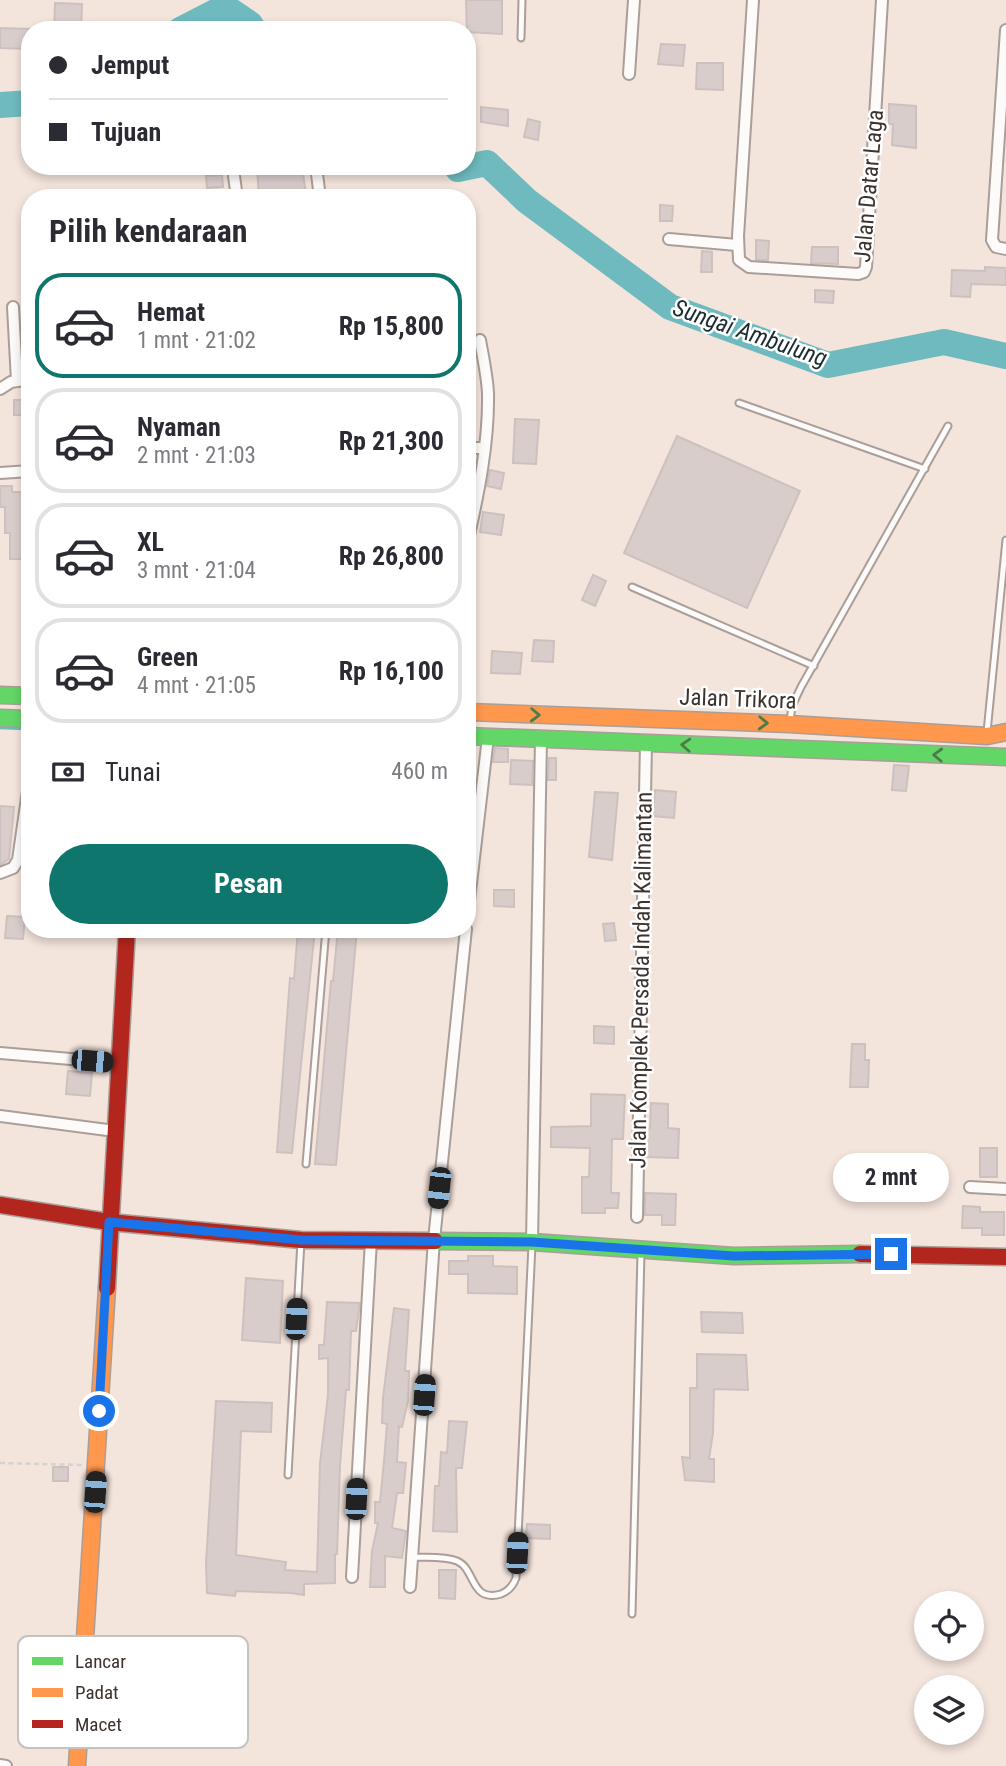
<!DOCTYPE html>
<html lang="id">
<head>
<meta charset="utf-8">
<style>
  :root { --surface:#fff; --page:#f2f2f3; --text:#2b2b33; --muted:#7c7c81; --line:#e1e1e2; --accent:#0f766e }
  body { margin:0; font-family:"Roboto Condensed",sans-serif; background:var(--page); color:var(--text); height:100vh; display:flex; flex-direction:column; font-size:26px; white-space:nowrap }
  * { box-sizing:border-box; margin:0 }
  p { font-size:23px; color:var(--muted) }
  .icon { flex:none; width:38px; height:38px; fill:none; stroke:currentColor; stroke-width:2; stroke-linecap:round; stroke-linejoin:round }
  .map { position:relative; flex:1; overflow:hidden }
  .sheet { position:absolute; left:21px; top:189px; width:455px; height:749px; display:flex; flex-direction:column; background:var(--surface); border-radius:28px; box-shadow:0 4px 10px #0003 }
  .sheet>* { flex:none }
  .guide { position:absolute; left:21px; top:21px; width:455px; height:154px; border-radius:28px; box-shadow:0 4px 10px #0003; display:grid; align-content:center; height:154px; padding:0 28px; background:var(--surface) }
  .controls { position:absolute; left:914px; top:1591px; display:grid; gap:14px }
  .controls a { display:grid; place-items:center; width:70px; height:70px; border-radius:50%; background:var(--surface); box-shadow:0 4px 10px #0003; font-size:35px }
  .end { position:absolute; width:32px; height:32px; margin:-16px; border:9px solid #1a73e8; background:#fff; box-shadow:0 0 0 4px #fff }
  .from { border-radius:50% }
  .bubble { position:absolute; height:49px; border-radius:24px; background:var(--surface); box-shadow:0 4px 10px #0003; font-size:23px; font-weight:700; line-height:49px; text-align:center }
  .car { position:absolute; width:21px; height:42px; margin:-21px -10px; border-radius:9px; box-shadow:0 0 5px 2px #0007; background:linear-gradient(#222 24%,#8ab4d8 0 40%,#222 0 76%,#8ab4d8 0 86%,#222 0) }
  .guide b { display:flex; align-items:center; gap:24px; height:66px; font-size:26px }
  .guide b+b { border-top:2px solid var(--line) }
  .guide i { width:18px; height:18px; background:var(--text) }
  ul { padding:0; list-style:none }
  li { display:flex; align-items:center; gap:21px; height:105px; margin:0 14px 10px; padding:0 14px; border:4px solid var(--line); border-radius:28px }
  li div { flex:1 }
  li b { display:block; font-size:26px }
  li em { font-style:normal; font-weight:700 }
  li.active { border-color:var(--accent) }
  li>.icon { width:63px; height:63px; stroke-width:1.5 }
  h2 { padding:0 28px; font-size:32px; line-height:84px }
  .pay { display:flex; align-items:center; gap:18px; height:77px; padding:0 28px; font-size:26px }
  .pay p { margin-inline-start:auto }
  .action { display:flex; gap:14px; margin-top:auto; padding:14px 28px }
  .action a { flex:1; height:80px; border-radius:42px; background:var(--accent); color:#fff; font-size:28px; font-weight:700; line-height:80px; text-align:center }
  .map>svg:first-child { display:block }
</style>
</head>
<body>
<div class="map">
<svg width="1006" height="1766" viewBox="0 0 1006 1766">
  <rect width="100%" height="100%" fill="#f3e4dc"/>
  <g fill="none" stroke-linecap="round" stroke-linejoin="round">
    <path stroke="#6ebabe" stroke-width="4.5" d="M0,727L25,728"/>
    <g stroke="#6ebabe" stroke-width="26">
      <path d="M180,30L225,7L250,24L254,30"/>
      <path d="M0,105L30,103"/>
      <path d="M456,166L458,169L487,163L527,201L670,307L828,365L944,342L1006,356"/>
    </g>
  </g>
  <g fill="#d9cdcc" stroke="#cdc1bf" stroke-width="2">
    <path d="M466,0H502V34L467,32Z"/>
    <path d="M55,3L82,4L81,30H54Z"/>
    <path d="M0,28L30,29V49L0,48Z"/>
    <path d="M661,44L685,45L683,66L658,64Z"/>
    <path d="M697,63H723V90L696,89Z"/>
    <path d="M889,104L916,106V148L892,145L893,124H889Z"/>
    <path d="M481,107L508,110V126L481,122Z"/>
    <path d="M528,119L540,122L538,140L524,137Z"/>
    <path d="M257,166H302L306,195L259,198Z"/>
    <path d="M222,175L223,187L207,188L206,176Z"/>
    <path d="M660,205L673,206L672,221H660Z"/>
    <path d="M756,240L769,241L768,260H756Z"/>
    <path d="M812,247H838V264L811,263Z"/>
    <path d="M702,251L712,252V272H701Z"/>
    <path d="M985,267L1006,268V285L971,284L970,297L951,296L952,270L985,271Z"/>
    <path d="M815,290L834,291L833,303L815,302Z"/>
    <rect x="14" y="400" width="13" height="15"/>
    <path d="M515,419L539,420L536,464L513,463Z"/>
    <path d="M677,436L800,491L747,608L624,553Z"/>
    <path d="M490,470L504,473L501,489L487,486Z"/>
    <path d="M0,486H12V492H30V531H25V559H10V533H5V507H0Z"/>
    <path d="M483,512L504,515L501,535L480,532Z"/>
    <path d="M593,575L606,581L595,606L582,600Z"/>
    <path d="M534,640L554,641L553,662L532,661Z"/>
    <path d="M492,651L522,653L520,674L491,673Z"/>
    <path d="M495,748L508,749V762H493Z"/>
    <path d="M549,758H556V780H548Z"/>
    <path d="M511,760L533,761L532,785L510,784Z"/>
    <path d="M894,765L909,766L906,791L892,790Z"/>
    <path d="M655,790L676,792L674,818L653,816Z"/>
    <path d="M595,792L618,793L612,860L589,857Z"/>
    <path d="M0,806L14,807L9,859L0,865Z"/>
    <path d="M494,890H514V907L494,906Z"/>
    <path d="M7,916L25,917L23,939L5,938Z"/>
    <path d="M614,923L616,940L605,941L603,924Z"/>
    <path d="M298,929H315L292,1153L277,1152L290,978L294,979Z"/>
    <path d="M338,929H357L336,1165L315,1164L331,981H333Z"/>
    <path d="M594,1026L614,1027V1044L594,1043Z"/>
    <path d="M852,1044H865V1060H869L868,1087H850Z"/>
    <path d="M68,1071L92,1073L90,1096L66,1094Z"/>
    <path d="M591,1094L625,1095L623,1139H612L611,1193H619L618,1208H605V1213H582V1177H589L590,1148L551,1147V1127L591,1126Z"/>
    <path d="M651,1103L668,1104V1128L679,1129L678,1158L646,1157L647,1128H650Z"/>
    <rect x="980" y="1148" width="17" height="29"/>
    <path d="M645,1193L676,1194L675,1225H662V1215H645Z"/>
    <path d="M963,1206L980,1207V1212H1004V1235H982V1228H962Z"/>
    <path d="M468,1256H493V1266L517,1267V1294L468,1293V1274H449V1261H468Z"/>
    <path d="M246,1278L283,1281L280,1343L242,1340Z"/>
    <path d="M327,1302L360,1303L356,1331H351L349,1390H346L340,1465L337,1554H335V1583L304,1584V1595L291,1593L236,1591L235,1596L207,1593L206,1563L216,1401L272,1403L271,1432L241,1431L236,1555L286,1562L285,1570L317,1572L320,1463L328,1395V1358L319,1359V1345H324Z"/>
    <path d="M394,1308L409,1310L405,1371H409L408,1401L402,1427L399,1426L397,1462L406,1463L403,1493H397L392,1528L406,1531L402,1558L385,1556V1587H370L372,1551L378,1523H375V1502H380L384,1461L387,1424L382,1423L383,1398Z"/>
    <path d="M701,1312L742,1313L743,1333L702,1332Z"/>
    <path d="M697,1354L746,1355L748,1390L714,1389L713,1433L709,1459H714V1482L685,1480L682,1457L690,1458V1388H697Z"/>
    <path d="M449,1421L467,1422L462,1468H456L457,1532L433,1531L435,1486H439L441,1452L447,1453Z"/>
    <rect x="53" y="1467" width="15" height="14"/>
    <path d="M527,1524L550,1525V1539L526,1538Z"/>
    <path d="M439,1570H456L455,1599L439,1598Z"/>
  </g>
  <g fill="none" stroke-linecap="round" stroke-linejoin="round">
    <defs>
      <g id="lane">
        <path d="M521,38L522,0"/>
        <path d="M739,403L925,469"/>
        <path d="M632,587L814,666"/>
        <path d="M790,721L792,706L801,687L948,426"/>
        <path d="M987,732L1006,540"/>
        <path d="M306,1164L326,929"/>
        <path d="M288,1475L301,1241"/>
        <path d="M413,1557C426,1558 444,1556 457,1561C476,1569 470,1603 501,1594C509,1591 513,1586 516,1578L532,1245"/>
        <path d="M632,1614L641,1253"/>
      </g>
      <g id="street">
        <path d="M753,0L738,236L739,260L749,267L858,274L864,272L866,267L882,0"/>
        <path d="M1006,30L992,240L996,247L1006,249"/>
        <path d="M629,74L634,0"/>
        <path d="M316,166L320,198"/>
        <path d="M234,176L237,198"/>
        <path d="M669,239L737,245"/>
        <path d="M13,307L17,381"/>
        <path d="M0,389L11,382L30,379"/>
        <path d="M467,448H484"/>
        <path d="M0,473L30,471"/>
        <path d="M467,544C478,496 489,443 488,393C487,375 483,357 480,340"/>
        <path d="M0,873L13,868L18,860L30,777"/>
        <path d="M467,918L488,737"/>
        <path d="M0,1053L118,1063"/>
        <path d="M0,1116L115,1131"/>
        <path d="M970,1187L1006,1189"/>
        <path d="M637,1217L646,743"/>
        <path d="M532,1242L541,739"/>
        <path d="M352,1577L371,1240"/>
        <path d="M410,1587L434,1240L466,929"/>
        <path d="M0,1765L6,1766"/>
      </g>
      <g id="fast">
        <path d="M0,695L30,696"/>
        <path d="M0,718L30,719"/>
        <path d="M467,736L1006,757"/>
        <path d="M435,1241L532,1242L734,1256L860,1254"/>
      </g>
      <g id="slow">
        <path d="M467,712L789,724L987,736L1006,732"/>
        <path d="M77,1766L107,1288"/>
      </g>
      <g id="jam">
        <path d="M0,1205L109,1222L301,1240L435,1241"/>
        <path d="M860,1254L1006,1257"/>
        <path d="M107,1288L127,929"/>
      </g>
    </defs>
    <use href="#lane" stroke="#aa9e98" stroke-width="9"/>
    <use href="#street" stroke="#aa9e98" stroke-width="14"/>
    <use href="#fast" stroke="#aa9e98" stroke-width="19"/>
    <use href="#slow" stroke="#aa9e98" stroke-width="19"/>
    <use href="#jam" stroke="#aa9e98" stroke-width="19"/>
    <path stroke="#d6d2d0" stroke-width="2.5" stroke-dasharray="5 3.5" stroke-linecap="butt" d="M0,1463L84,1465"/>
    <use href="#lane" stroke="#fdfbfa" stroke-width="5"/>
    <use href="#street" stroke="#fdfbfa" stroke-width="10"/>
    <use href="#fast" stroke="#63d668" stroke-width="16"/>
    <use href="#slow" stroke="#ff974d" stroke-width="16"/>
    <use href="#jam" stroke="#b3261e" stroke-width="16"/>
  </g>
  <defs><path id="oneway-chevron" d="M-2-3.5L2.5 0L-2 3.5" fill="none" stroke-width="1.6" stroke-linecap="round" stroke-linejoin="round" transform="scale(1.75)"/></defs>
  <g stroke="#4e7c48">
    <use href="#oneway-chevron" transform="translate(535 715) rotate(2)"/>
    <use href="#oneway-chevron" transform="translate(763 723) rotate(2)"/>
    <use href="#oneway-chevron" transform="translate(686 745) rotate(-177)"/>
    <use href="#oneway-chevron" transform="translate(938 755) rotate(-178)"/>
  </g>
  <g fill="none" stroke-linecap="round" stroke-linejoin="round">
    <path stroke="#1a73e8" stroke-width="9" d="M99,1411L109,1222L301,1240L532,1242L734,1256L891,1254"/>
  </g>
  <g text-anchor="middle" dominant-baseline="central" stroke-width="5" stroke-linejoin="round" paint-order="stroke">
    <g font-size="23" fill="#3d322d" stroke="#fff">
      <text transform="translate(869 186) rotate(-85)">Jalan Datar Laga</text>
      <text transform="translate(738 699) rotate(2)">Jalan Trikora</text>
      <text transform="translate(641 980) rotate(-89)">Jalan Komplek Persada Indah Kalimantan</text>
    </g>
    <g font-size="24" font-style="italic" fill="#192d2f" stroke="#fff">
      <text transform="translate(750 333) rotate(19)">Sungai Ambulung</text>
    </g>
  </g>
  <rect x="18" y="1636" width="230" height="112" rx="10" fill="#fff" stroke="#c5c2c0" stroke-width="2"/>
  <rect x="32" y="1657" width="31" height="8" fill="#63d668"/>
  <rect x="32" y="1688" width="31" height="9" fill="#ff974d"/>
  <rect x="32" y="1720" width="31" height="8" fill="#b3261e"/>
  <g font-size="19" fill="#3d322d">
    <text x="75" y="1668">Lancar</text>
    <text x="75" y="1699">Padat</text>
    <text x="75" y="1731">Macet</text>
  </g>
</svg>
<div class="controls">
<a><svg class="icon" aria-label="locate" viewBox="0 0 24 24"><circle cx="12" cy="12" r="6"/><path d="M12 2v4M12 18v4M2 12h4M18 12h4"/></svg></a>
<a><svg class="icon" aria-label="layers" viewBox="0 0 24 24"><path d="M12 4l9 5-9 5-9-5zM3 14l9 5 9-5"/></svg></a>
</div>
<i class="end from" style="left:99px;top:1411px"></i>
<i class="end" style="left:891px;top:1254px"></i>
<div class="bubble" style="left:833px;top:1153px;width:116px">2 mnt</div>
<i class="car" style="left:92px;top:1061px;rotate:95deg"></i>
<i class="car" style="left:439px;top:1188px;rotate:186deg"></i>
<i class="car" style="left:296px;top:1319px;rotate:3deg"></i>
<i class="car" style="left:424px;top:1395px;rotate:4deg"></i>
<i class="car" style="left:95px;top:1492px;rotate:4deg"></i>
<i class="car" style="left:356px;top:1499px;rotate:3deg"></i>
<i class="car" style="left:517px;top:1553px;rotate:3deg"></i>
<div class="guide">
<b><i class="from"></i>Jemput</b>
<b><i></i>Tujuan</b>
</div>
<section class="sheet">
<h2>Pilih kendaraan</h2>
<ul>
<li class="active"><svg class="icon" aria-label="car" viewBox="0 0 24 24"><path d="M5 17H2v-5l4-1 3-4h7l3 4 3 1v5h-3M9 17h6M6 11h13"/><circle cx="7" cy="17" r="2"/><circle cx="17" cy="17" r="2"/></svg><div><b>Hemat</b><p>1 mnt · 21:02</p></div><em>Rp 15,800</em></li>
<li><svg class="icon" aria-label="car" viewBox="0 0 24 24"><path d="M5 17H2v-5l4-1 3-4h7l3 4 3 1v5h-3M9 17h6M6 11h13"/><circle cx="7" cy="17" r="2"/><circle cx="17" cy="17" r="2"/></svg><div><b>Nyaman</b><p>2 mnt · 21:03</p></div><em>Rp 21,300</em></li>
<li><svg class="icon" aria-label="car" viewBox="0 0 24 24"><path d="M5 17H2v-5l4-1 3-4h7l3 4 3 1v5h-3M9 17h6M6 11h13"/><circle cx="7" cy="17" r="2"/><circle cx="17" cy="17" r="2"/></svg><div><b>XL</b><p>3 mnt · 21:04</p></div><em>Rp 26,800</em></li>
<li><svg class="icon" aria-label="car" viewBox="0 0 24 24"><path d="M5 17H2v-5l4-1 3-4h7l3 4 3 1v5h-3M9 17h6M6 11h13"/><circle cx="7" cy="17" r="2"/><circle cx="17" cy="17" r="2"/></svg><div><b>Green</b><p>4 mnt · 21:05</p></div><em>Rp 16,100</em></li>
</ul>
<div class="pay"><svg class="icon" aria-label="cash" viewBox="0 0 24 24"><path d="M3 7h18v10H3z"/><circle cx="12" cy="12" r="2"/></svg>Tunai<p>460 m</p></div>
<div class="action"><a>Pesan</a></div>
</section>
</div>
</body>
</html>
